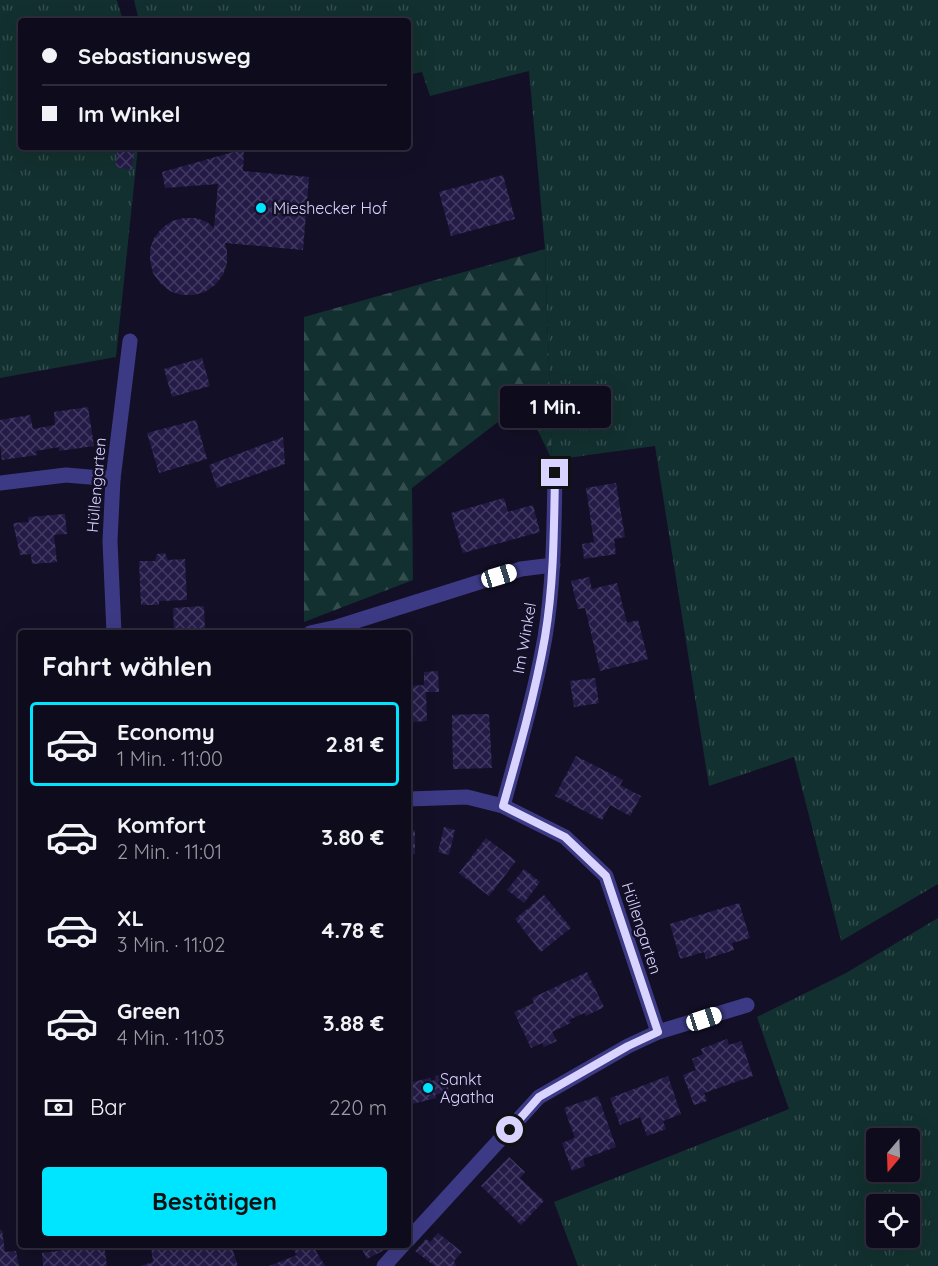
<!DOCTYPE html>
<html lang="de">
<head>
<meta charset="utf-8">
<style>
  :root { --surface:#0e0b1c; --page:#1c1929; --text:#f1f3f6; --muted:#9b9ba3; --line:#2e2b3b; --accent:#00e5ff }
  body { margin:0; font-family:Quicksand,sans-serif; background:var(--page); color:var(--text); height:100vh; display:flex; flex-direction:column; font-size:22px; white-space:nowrap }
  * { box-sizing:border-box; margin:0 }
  p { font-size:20px; color:var(--muted) }
  .icon { flex:none; width:33px; height:33px; fill:none; stroke:currentColor; stroke-width:2; stroke-linecap:round; stroke-linejoin:round }
  .map { position:relative; flex:1; overflow:hidden }
  .panel { position:absolute; left:18px; top:630px; width:393px; height:618px; display:flex; flex-direction:column; background:var(--surface); border-radius:6px; box-shadow:0 6px 24px #0002,0 0 0 2px var(--line) }
  .panel>* { flex:none }
  .guide { position:absolute; left:18px; top:18px; width:393px; height:132px; border-radius:6px; box-shadow:0 6px 24px #0002,0 0 0 2px var(--line); display:grid; align-content:center; height:132px; padding:0 24px; background:var(--surface) }
  .needle { width:39px; rotate:199deg }
  .controls { position:absolute; left:866px; top:1128px; display:grid; gap:12px }
  .controls a { display:grid; place-items:center; width:54px; height:54px; border-radius:6px; background:var(--surface); box-shadow:0 6px 24px #0002,0 0 0 2px var(--line); font-size:30px }
  .end { position:absolute; width:27px; height:27px; margin:-14px; border:8px solid #d9d4ff; background:#111; box-shadow:0 0 0 3px #111 }
  .from { border-radius:50% }
  .bubble { position:absolute; height:42px; border-radius:6px; background:var(--surface); box-shadow:0 6px 24px #0002,0 0 0 2px var(--line); font-size:20px; font-weight:700; line-height:42px; text-align:center }
  .car { position:absolute; width:18px; height:36px; margin:-18px -9px; border-radius:8px; box-shadow:0 0 4px 2px #0007; background:linear-gradient(#fff 24%,#345 0 40%,#fff 0 76%,#345 0 86%,#fff 0) }
  .guide b { display:flex; align-items:center; gap:21px; height:57px; font-size:22px }
  .guide b+b { border-top:2px solid var(--line) }
  .guide i { width:15px; height:15px; background:var(--text) }
  ul { padding:0; list-style:none }
  li { display:flex; align-items:center; gap:18px; height:84px; margin:0 12px 9px; padding:0 12px; border:3px solid transparent; border-radius:6px }
  li div { flex:1 }
  li b { display:block; font-size:22px }
  li em { font-style:normal; font-weight:700 }
  li.current { border-color:var(--accent) }
  li>.icon { width:54px; height:54px; stroke-width:1.5 }
  h2 { padding:0 24px; font-size:27px; line-height:72px }
  .pay { display:flex; align-items:center; gap:15px; height:66px; padding:0 24px; font-size:22px }
  .pay p { margin-inline-start:auto }
  .action { display:flex; gap:12px; margin-top:auto; padding:12px 24px }
  .action a { flex:1; height:69px; border-radius:6px; background:var(--accent); color:#111; font-size:24px; font-weight:700; line-height:69px; text-align:center }
  .map>svg:first-child { display:block }
</style>
</head>
<body>
<div class="map">
<svg width="938" height="1266" viewBox="0 0 938 1266">
  <defs>
    <pattern id="grass-tufts" width="24" height="20" patternUnits="userSpaceOnUse" patternTransform="scale(1.5)"><rect width="24" height="20" fill="#12302f"/><path d="M3 7l-1-3M5 7V3M7 7l1-3M15 17l-1-3M17 17v-4M19 17l1-3" fill="none" stroke="#344d4e"/></pattern>
    <pattern id="forest-firs" width="22" height="20" patternUnits="userSpaceOnUse" patternTransform="scale(1.5)"><rect width="22" height="20" fill="#12302f"/><path d="M5 1l3.5 6h-7zM16 11l3.5 6h-7z" fill="#344d4e"/></pattern>
    <pattern id="building-cross-hatch" width="8" height="8" patternUnits="userSpaceOnUse" patternTransform="scale(1.5)"><rect width="8" height="8" fill="#241b47"/><path d="M0 0l8 8M0 8l8-8" fill="none" stroke="#433b63"/></pattern>
  </defs>
  <rect width="100%" height="100%" fill="#130f26"/>
  <g fill="url(#grass-tufts)" fill-rule="evenodd">
    <path d="M0,0H117L123,21H21V147H138L116,357L0,378Z"/>
    <path d="M134,0H938V884L841,941L794,757L709,786L655,446L552,460L545,249L529,71L430,96L422,72L408,75V21H139Z"/>
    <path d="M938,918V1266H578L554,1202L789,1109L757,1017L846,973ZM909,1138V1172H876V1138ZM909,1204V1238H876V1204Z"/>
  </g>
  <path fill="url(#forest-firs)" d="M545,249L552,460L524,402L412,488L413,580L304,622V317Z"/>
  <g fill="url(#building-cross-hatch)">
    <path d="M118,147H135L132,170L115,167Z"/>
    <path d="M244,149L243,171L309,177L303,250L225,243L227,251V263L223,275L215,285L205,292L194,295H181L170,291L160,283L153,273L150,261V249L154,238L162,228L172,221L184,218H196L207,222L214,228L218,184L165,188L162,172Z"/>
    <path d="M503,175L515,219L451,236L439,192Z"/>
    <path d="M202,358L210,386L172,397L164,369Z"/>
    <path d="M88,407L94,446L59,451V447L36,451L37,455L2,460L0,445V420L30,415L33,429L55,425L54,412Z"/>
    <path d="M196,420L207,459L159,473L147,433Z"/>
    <path d="M283,437L285,464L217,488L209,465Z"/>
    <path d="M616,483L625,537L614,539L616,554L584,559L582,544L594,542L586,488Z"/>
    <path d="M504,498L508,512L533,505L540,532L463,553L451,513Z"/>
    <path d="M65,514L67,534L54,535L57,562L32,564L31,554L20,555L13,523L29,522L28,517Z"/>
    <path d="M165,553L168,560L185,559L187,600L159,601V605H141L139,561H155L157,554Z"/>
    <path d="M589,577L592,589L617,583L627,623L638,620L648,659L600,671L585,608L578,609L571,581Z"/>
    <path d="M204,606L205,631L174,632L173,608Z"/>
    <path d="M438,671L439,692H426L427,721L408,722V686L424,685V672Z"/>
    <path d="M595,678L599,703L574,707L570,681Z"/>
    <path d="M478,714H489L492,768L453,769L452,715Z"/>
    <path d="M576,756L623,780L620,785L641,796L630,816L610,805L602,820L555,796Z"/>
    <path d="M444,827L455,830L449,855L438,852Z"/>
    <rect x="408" y="830" width="7" height="24"/>
    <path d="M486,838L516,861L489,896L459,873Z"/>
    <path d="M524,869L540,882L524,903L507,890Z"/>
    <path d="M544,895L571,928L541,952L515,919Z"/>
    <path d="M739,903L750,938L732,943L734,950L706,959L704,952L680,959L670,924Z"/>
    <path d="M587,972L604,1007L586,1016L584,1013L569,1020L571,1023L552,1032L557,1041L544,1047L542,1043L531,1048L514,1012L534,1003L532,998Z"/>
    <path d="M727,1039L729,1045L741,1041L753,1076L704,1093L707,1101L694,1105L683,1075L696,1070L692,1059L703,1054L701,1049Z"/>
    <path d="M445,1074L449,1091L435,1095L436,1098L408,1105V1083L430,1078L431,1081L435,1080L436,1076Z"/>
    <path d="M668,1076L681,1114L663,1121L666,1129L647,1136L640,1117L620,1125L610,1098Z"/>
    <path d="M598,1096L616,1147L583,1159L585,1166L572,1171L562,1143L575,1138L564,1108Z"/>
    <path d="M509,1157L525,1172L520,1178L544,1201L521,1225L481,1186Z"/>
    <path d="M0,1230H2L5,1252L16,1251L19,1266H0Z"/>
    <path d="M438,1233L462,1252L454,1261L456,1266H435L415,1251L426,1239L430,1242Z"/>
    <path d="M102,1245H104L107,1266H43L42,1253Z"/>
    <path d="M159,1245H231L238,1266H140L153,1262L151,1247Z"/>
    <path d="M290,1245H312L325,1266H269L297,1255Z"/>
    <path d="M360,1245H394L367,1259Z"/>
  </g>
  <g fill="none" stroke-linecap="round" stroke-linejoin="round">
    <g stroke="#3d3a85" stroke-width="15">
      <path d="M0,483L66,475L113,479"/>
      <path d="M114,633L110,541L113,479L130,341"/>
      <path d="M310,633L337,627L521,569L553,565"/>
      <path d="M408,799L467,797L503,806L565,837L606,876L658,1032"/>
      <path d="M503,806C518,750 535,694 545,637C554,583 554,527 555,473"/>
      <path d="M408,1240L539,1097L628,1046L658,1032L747,1005"/>
      <path d="M384,1266L403,1245"/>
    </g>
  </g>
  <g fill="none" stroke-linecap="round" stroke-linejoin="round">
    <path stroke="#d9d4ff" stroke-width="8" d="M510,1130L539,1097L628,1046L658,1032L606,876L565,837L503,806C519,750 535,694 545,637C554,583 554,527 555,473"/>
  </g>
  <g fill="#00e5ff" stroke="#130f26" stroke-width="2">
    <circle cx="261" cy="208" r="6"/>
    <circle cx="428" cy="1088" r="6"/>
  </g>
  <g text-anchor="middle" dominant-baseline="central" stroke-width="5" stroke-linejoin="round" paint-order="stroke">
    <g font-size="16" fill="#d9d4ff" stroke="#130f26" text-anchor="start">
      <text x="273" y="208">Mieshecker Hof</text>
      <text x="440" y="1079">Sankt<tspan x="440" dy="18">Agatha</tspan></text>
    </g>
    <g font-size="16" fill="#d9d4ff" stroke="#130f26">
      <text transform="translate(96 485) rotate(-85)">Hüllengarten</text>
      <text transform="translate(524 638) rotate(-80)">Im Winkel</text>
      <text transform="translate(642 928) rotate(72)">Hüllengarten</text>
    </g>
  </g>
</svg>
<div class="controls">
<a><svg class="needle" viewBox="-14 -14 28 28"><path d="M0-13l5 13h-10z" fill="#e53935"/><path d="M0 13l5-13h-10z" fill="#9b9ba3"/></svg></a>
<a><svg class="icon" aria-label="locate" viewBox="0 0 24 24"><circle cx="12" cy="12" r="6"/><path d="M12 2v4M12 18v4M2 12h4M18 12h4"/></svg></a>
</div>
<i class="end from" style="left:510px;top:1130px"></i>
<i class="end" style="left:555px;top:473px"></i>
<div class="bubble" style="left:500px;top:386px;width:111px">1 Min.</div>
<i class="car" style="left:499px;top:576px;rotate:73deg"></i>
<i class="car" style="left:704px;top:1019px;rotate:72deg"></i>
<div class="guide">
<b><i class="from"></i>Sebastianusweg</b>
<b><i></i>Im Winkel</b>
</div>
<section class="panel">
<h2>Fahrt wählen</h2>
<ul>
<li class="current"><svg class="icon" aria-label="car" viewBox="0 0 24 24"><path d="M5 17H2v-5l4-1 3-4h7l3 4 3 1v5h-3M9 17h6M6 11h13"/><circle cx="7" cy="17" r="2"/><circle cx="17" cy="17" r="2"/></svg><div><b>Economy</b><p>1 Min. · 11:00</p></div><em>2.81 €</em></li>
<li><svg class="icon" aria-label="car" viewBox="0 0 24 24"><path d="M5 17H2v-5l4-1 3-4h7l3 4 3 1v5h-3M9 17h6M6 11h13"/><circle cx="7" cy="17" r="2"/><circle cx="17" cy="17" r="2"/></svg><div><b>Komfort</b><p>2 Min. · 11:01</p></div><em>3.80 €</em></li>
<li><svg class="icon" aria-label="car" viewBox="0 0 24 24"><path d="M5 17H2v-5l4-1 3-4h7l3 4 3 1v5h-3M9 17h6M6 11h13"/><circle cx="7" cy="17" r="2"/><circle cx="17" cy="17" r="2"/></svg><div><b>XL</b><p>3 Min. · 11:02</p></div><em>4.78 €</em></li>
<li><svg class="icon" aria-label="car" viewBox="0 0 24 24"><path d="M5 17H2v-5l4-1 3-4h7l3 4 3 1v5h-3M9 17h6M6 11h13"/><circle cx="7" cy="17" r="2"/><circle cx="17" cy="17" r="2"/></svg><div><b>Green</b><p>4 Min. · 11:03</p></div><em>3.88 €</em></li>
</ul>
<div class="pay"><svg class="icon" aria-label="cash" viewBox="0 0 24 24"><path d="M3 7h18v10H3z"/><circle cx="12" cy="12" r="2"/></svg>Bar<p>220 m</p></div>
<div class="action"><a>Bestätigen</a></div>
</section>
</div>
</body>
</html>
